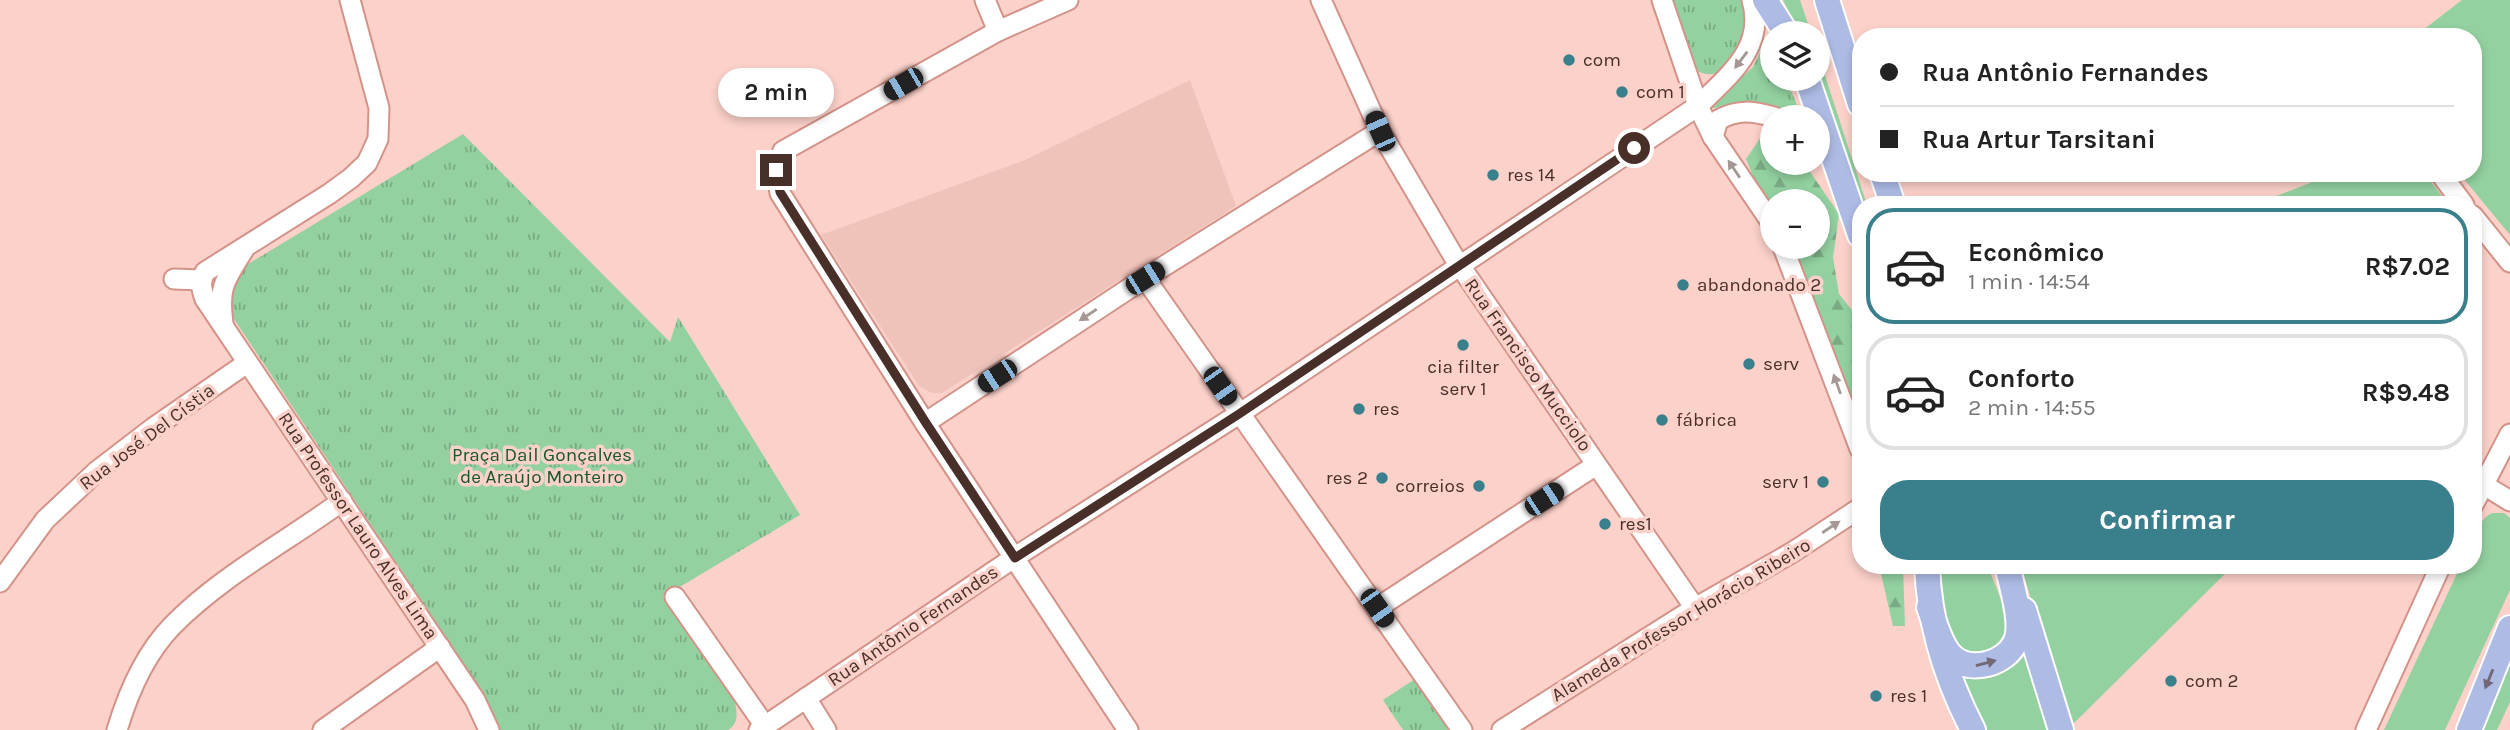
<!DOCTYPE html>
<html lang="pt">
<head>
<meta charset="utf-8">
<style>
  :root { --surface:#fff; --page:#f2f2f2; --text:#222; --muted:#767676; --line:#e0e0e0; --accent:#3a7f8c }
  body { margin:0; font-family:Karla,sans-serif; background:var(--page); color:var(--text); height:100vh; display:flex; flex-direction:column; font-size:26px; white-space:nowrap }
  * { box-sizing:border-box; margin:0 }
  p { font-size:23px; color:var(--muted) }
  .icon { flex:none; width:38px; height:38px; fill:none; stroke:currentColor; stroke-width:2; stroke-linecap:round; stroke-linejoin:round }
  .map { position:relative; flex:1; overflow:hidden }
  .panel { position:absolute; left:1852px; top:196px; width:630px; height:378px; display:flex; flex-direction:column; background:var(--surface); border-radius:28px; box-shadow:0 4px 10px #0003 }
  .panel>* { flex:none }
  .guide { position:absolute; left:1852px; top:28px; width:630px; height:154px; border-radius:28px; box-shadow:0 4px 10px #0003; display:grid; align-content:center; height:154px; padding:0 28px; background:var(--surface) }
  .controls { position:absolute; left:1760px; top:21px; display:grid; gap:14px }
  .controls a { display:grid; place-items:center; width:70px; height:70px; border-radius:50%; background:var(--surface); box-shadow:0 4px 10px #0003; font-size:35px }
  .end { position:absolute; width:32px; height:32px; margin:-16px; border:9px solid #492f2a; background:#fff; box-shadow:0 0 0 4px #fff }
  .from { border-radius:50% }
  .bubble { position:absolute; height:49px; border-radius:24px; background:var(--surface); box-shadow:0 4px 10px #0003; font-size:23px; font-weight:700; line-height:49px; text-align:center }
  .car { position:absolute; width:21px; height:42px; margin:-21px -10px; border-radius:9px; box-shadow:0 0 5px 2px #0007; background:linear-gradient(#222 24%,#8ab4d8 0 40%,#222 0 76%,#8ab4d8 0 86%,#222 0) }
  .guide b { display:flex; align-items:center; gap:24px; height:66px; font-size:26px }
  .guide b+b { border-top:2px solid var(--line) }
  .guide i { width:18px; height:18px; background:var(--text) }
  ul { padding:12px 0 0; list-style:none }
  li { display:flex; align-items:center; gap:21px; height:116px; margin:0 14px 10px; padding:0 14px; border:4px solid var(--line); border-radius:28px }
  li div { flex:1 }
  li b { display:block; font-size:26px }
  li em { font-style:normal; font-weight:700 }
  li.selected { border-color:var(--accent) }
  li>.icon { width:63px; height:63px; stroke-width:1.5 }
  .primary-button { display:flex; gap:14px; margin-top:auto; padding:14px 28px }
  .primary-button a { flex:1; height:80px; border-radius:28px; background:var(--accent); color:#fff; font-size:28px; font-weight:700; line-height:80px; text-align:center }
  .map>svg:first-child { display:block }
</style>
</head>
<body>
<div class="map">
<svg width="2510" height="730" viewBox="0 0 2510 730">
  <defs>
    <pattern id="forest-firs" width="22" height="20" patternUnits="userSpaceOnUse" patternTransform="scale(1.75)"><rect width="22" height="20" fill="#93d1a0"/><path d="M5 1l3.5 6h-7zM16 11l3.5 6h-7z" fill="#7aaa83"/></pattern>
    <pattern id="park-tufts" width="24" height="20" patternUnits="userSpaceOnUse" patternTransform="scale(1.75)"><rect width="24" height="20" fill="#93d1a0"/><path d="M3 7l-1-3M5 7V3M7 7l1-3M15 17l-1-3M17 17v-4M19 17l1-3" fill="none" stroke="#7aaa83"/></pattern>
  </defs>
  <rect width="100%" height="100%" fill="#fbd1ca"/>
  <path fill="#f0c3ba" d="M1190,80L1236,206L942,393H932L919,386L821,235L1025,160Z"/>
  <g fill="#93d1a0">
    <path d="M1783,0H1800L1811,33H1800Z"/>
    <path d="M2462,0H2510V235L2459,173H2473V37H2414Z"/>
    <path d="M1818,54L1867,205H1860L1818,77Z"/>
    <path d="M2312,173H2424L2449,205H2253L2315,181Z"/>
    <path d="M2492,513H2504L2510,518V590L2445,730H2384L2461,565H2473C2473,546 2473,523 2492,513Z"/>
    <path d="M1936,565H1987C1993,580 2009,613 2006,628C2001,654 1963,668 1950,641C1939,619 1939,589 1936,565Z"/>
    <path d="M2021,565H2234L2068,729Z"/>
    <path d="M2029,646L2050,730H1986L1954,668C1960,671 1967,676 1974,677C1998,683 2018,665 2029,646Z"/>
    <path d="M2510,658V702L2497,730H2479Z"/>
  </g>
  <g fill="url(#forest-firs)">
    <path d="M1761,137L1773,144V163H1804L1839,214L1833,258L1839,294L1860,320V427L1795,247H1818V201H1773V212L1761,195L1746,159Z"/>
    <path d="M1879,565H1903L1905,626H1893Z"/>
  </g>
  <g fill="url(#park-tufts)">
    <path d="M1671,0H1741C1748,25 1747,41 1732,62C1722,74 1713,77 1699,72L1688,55Z"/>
    <path d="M1768,35L1773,46V79H1786L1802,117H1793L1749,107L1707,108L1753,67Z"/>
    <path d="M463,134L670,342L678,317L800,515L663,597L735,701C737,713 739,723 728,730H498L471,675L212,286Z"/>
    <path d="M1415,679L1452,730H1403L1383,700Z"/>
  </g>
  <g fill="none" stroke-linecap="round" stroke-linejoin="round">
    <defs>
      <g id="minor">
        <path d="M350,0L379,108L378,139L367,163L351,178L329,194L205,272C200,282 201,288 205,299L475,700L489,730"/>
        <path d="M985,0L998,31"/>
        <path d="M1068,0L998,31L783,151L776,170L780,193L925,423L1128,730"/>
        <path d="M1321,0L1380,131L1454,257L1695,608"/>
        <path d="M1662,0L1698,106L1713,137L1773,225"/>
        <path d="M1713,137L1718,120C1738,109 1752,111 1774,117"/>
        <path d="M2440,173L2464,205"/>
        <path d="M2473,216L2510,262"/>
        <path d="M1783,247L1860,449"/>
        <path d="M1145,278L1462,730"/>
        <path d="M174,279L201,280"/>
        <path d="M223,323C218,287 225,280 243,251"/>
        <path d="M925,423L1145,278L1380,131"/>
        <path d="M2484,485L2510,501"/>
        <path d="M2473,505L2510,434"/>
        <path d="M0,582L45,520L97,471L153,428L247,363"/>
        <path d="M675,597L765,726"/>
        <path d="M1377,608L1596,465"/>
        <path d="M806,698L826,730"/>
        <path d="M117,730C128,693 145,654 172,626C221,576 286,542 342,501"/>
        <path d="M323,730L440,647"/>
        <path d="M759,730L1015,557L1239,414L1698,106C1728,76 1766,48 1752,0"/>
        <path d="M1502,730L1695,608L1793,552L1860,508"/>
        <path d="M2366,730L2441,565"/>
      </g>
      <g id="major">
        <path d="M1765,0L1786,33"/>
        <path d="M1827,0L1860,104"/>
        <path d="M1807,79L1860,235"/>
        <path d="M1882,173L1893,205"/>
        <path d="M1927,565C1929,624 1946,678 1973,730"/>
        <path d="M1929,607C1940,638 1946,673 1987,664C1999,661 2011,653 2016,641C2024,623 2011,584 2007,565"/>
        <path d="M2024,610L2061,730"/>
        <path d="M2469,730L2510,628"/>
      </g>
    </defs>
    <use href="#minor" stroke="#d39388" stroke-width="23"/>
    <use href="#major" stroke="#fff" stroke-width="28"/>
    <use href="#minor" stroke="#fff" stroke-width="19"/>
    <use href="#major" stroke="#aebbe5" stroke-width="24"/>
  </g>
  <defs><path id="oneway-solid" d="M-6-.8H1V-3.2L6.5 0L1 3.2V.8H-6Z" transform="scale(1.75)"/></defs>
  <g fill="#a49794">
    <use href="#oneway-solid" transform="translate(1741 60) rotate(127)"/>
    <use href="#oneway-solid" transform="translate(1734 169) rotate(-124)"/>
    <use href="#oneway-solid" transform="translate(1088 315) rotate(146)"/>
    <use href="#oneway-solid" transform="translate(1837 384) rotate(-110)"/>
    <use href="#oneway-solid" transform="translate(1831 527) rotate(-33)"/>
  </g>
  <g fill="#716775">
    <use href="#oneway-solid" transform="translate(1986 663) rotate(-15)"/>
    <use href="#oneway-solid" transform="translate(2489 679) rotate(112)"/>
  </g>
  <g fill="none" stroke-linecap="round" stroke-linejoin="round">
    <path stroke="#492f2a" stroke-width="9" d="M776,170L780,192L926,423L1015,558L1239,414L1634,148"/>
  </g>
  <g fill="#3a7f8c" stroke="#fbd1ca" stroke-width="2.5">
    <circle cx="1569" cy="60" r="7"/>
    <circle cx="1622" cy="92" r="7"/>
    <circle cx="1493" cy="175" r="7"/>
    <circle cx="1683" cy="285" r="7"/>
    <circle cx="1463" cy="345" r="7"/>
    <circle cx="1749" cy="364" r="7"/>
    <circle cx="1359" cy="409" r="7"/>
    <circle cx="1662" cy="420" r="7"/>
    <circle cx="1382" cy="478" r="7"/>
    <circle cx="1823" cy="482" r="7"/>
    <circle cx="1479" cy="486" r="7"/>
    <circle cx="1605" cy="524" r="7"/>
    <circle cx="2171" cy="681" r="7"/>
    <circle cx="1876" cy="696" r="7"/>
  </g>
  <g text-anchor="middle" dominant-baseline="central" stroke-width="7" stroke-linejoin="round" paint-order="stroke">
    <g font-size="19" fill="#492f2a" stroke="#fbd1ca" text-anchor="start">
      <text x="1583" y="60">com</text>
      <text x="1636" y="92">com 1</text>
      <text x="1507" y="175">res 14</text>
      <text x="1697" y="285">abandonado 2</text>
      <text x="1763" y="364">serv</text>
      <text x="1463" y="367" text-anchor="middle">cia filter<tspan x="1463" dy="22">serv 1</tspan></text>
      <text x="1373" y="409">res</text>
      <text x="1676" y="420">fábrica</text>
      <text x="1368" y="478" text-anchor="end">res 2</text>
      <text x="1809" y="482" text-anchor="end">serv 1</text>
      <text x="1465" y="486" text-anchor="end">correios</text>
      <text x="1619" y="524">res1</text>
      <text x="2185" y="681">com 2</text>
      <text x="1890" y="696">res 1</text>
    </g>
    <g font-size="19" fill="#492f2a" stroke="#fbd1ca">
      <text transform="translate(1528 365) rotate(55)">Rua Francisco Mucciolo</text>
      <text transform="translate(147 437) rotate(-37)">Rua José Del Cístia</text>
      <text transform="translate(358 526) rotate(56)">Rua Professor Lauro Alves Lima</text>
      <text transform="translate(1681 620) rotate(-31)">Alameda Professor Horácio Ribeiro</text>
      <text transform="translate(913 626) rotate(-34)">Rua Antônio Fernandes</text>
    </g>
    <g font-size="19" fill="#17562c" stroke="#fbd1ca">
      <text x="542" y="455">Praça Dail Gonçalves<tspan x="542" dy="22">de Araújo Monteiro</tspan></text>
    </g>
  </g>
</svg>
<div class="controls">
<a><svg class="icon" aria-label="layers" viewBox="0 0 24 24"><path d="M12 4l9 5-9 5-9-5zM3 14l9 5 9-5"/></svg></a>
<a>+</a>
<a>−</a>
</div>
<i class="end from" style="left:1634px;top:148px"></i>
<i class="end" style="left:776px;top:170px"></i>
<div class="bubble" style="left:718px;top:68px;width:116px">2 min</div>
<i class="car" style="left:903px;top:84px;rotate:240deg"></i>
<i class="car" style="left:1380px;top:131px;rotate:336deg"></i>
<i class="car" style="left:1145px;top:278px;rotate:58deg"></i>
<i class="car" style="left:997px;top:376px;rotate:237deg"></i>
<i class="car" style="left:1220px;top:386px;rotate:145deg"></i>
<i class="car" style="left:1544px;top:499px;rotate:57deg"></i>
<i class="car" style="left:1377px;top:608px;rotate:145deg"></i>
<div class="guide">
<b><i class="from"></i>Rua Antônio Fernandes</b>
<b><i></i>Rua Artur Tarsitani</b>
</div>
<section class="panel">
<ul>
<li class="selected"><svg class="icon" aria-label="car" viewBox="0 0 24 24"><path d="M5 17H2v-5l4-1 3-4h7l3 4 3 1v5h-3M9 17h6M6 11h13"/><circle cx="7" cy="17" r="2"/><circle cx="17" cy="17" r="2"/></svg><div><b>Econômico</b><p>1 min · 14:54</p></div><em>R$7.02</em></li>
<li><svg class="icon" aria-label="car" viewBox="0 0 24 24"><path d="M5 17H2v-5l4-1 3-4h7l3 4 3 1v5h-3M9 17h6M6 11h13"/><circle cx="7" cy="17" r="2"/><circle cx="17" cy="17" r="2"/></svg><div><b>Conforto</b><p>2 min · 14:55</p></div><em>R$9.48</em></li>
</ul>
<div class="primary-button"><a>Confirmar</a></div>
</section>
</div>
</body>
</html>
